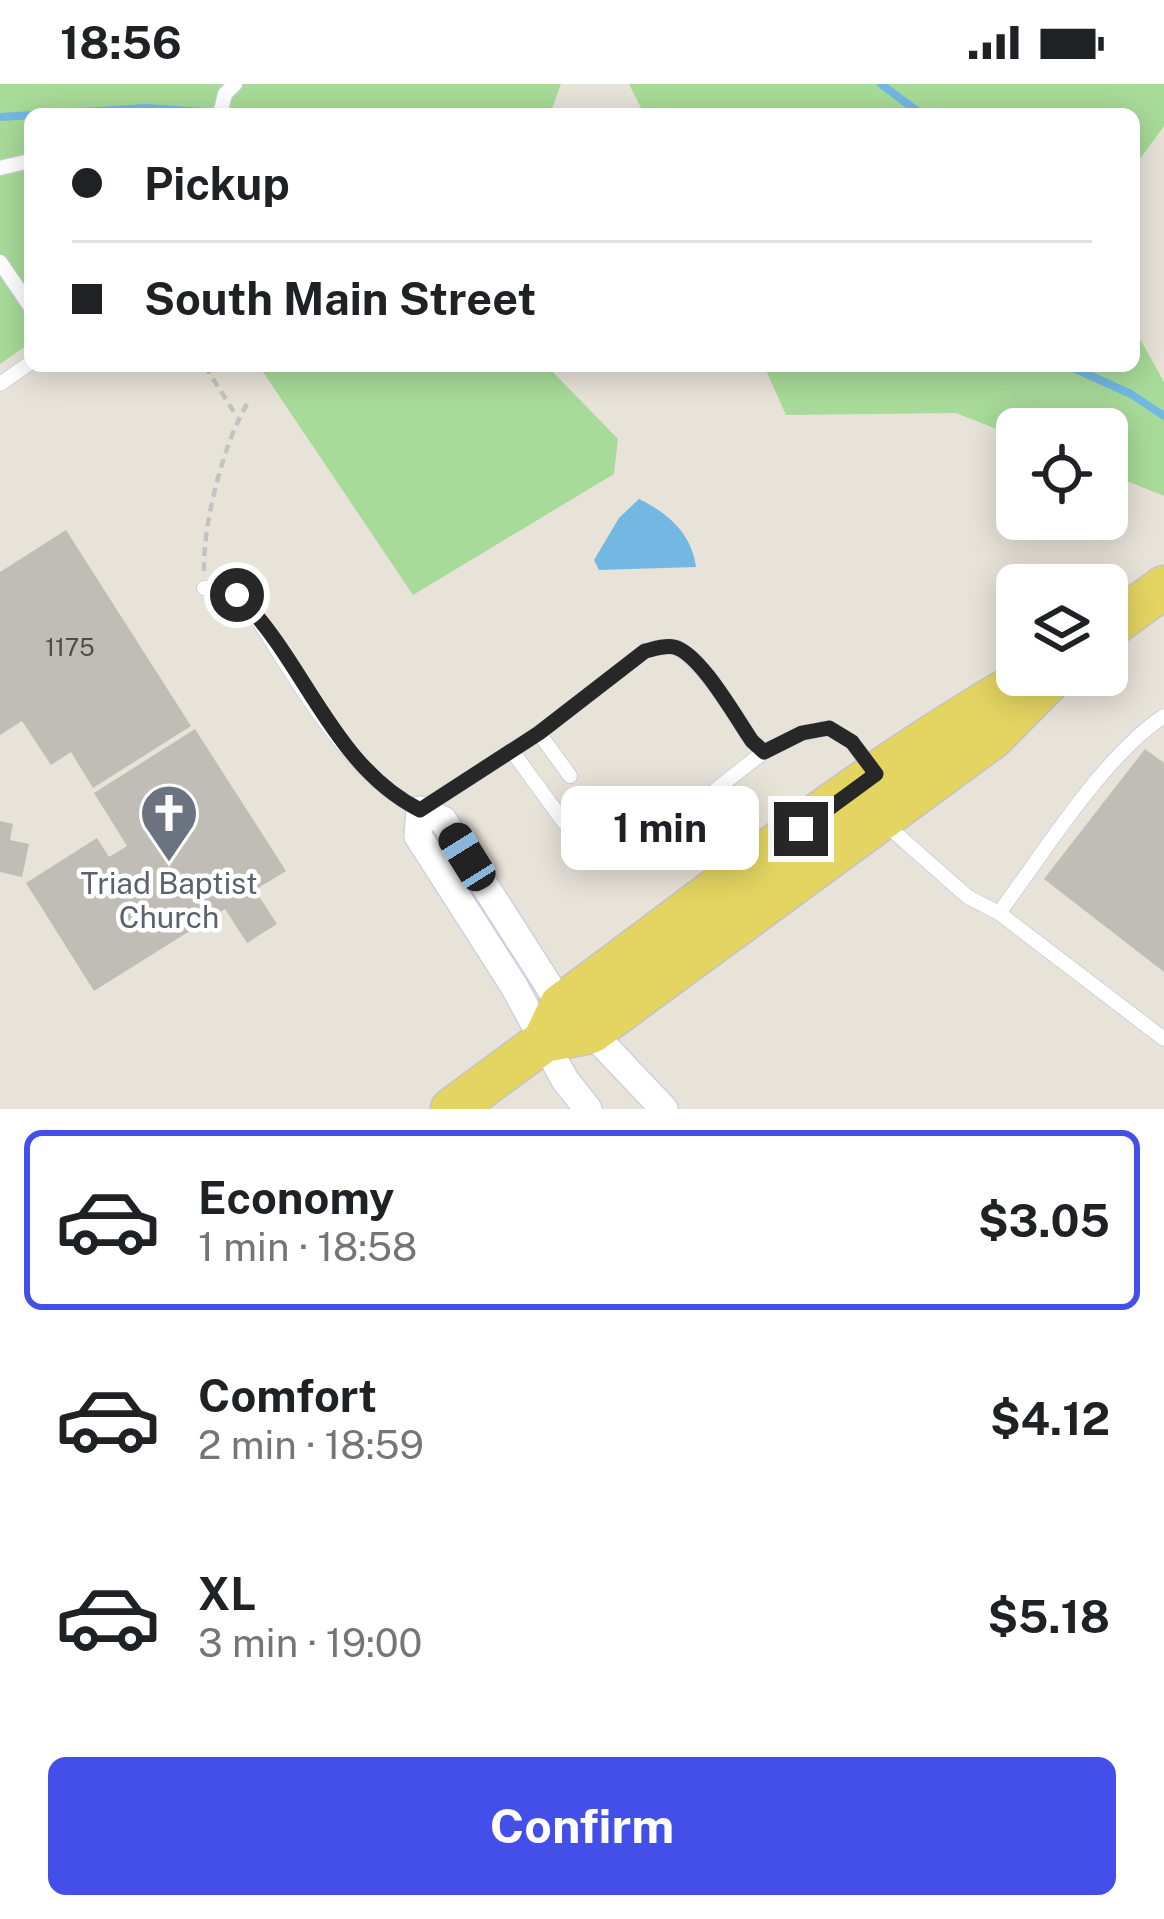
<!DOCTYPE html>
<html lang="en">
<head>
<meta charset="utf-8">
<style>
  :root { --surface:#fff; --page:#f2f2f2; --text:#202124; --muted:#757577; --line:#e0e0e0; --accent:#444fea }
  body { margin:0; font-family:"Public Sans",sans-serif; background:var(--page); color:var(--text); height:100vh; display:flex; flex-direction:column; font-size:45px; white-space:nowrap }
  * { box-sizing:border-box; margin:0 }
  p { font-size:39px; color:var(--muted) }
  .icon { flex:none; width:66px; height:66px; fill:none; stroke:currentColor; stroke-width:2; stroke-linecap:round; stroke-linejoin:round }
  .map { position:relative; height:1025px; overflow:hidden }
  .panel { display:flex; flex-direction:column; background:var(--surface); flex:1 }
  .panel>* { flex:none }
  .banner { position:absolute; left:24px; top:24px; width:1116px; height:264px; border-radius:18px; box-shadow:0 6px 30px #0003; display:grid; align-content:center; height:264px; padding:0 48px; background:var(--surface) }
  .buttons { position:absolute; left:996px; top:324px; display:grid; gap:24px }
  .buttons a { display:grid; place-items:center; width:132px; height:132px; border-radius:18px; background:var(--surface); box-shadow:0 6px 30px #0003; font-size:60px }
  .end { position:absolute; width:54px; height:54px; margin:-27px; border:15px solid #272727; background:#fff; box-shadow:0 0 0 6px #fff }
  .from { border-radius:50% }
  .bubble { position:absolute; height:84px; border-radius:18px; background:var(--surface); box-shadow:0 6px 30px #0003; font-size:39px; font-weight:700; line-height:84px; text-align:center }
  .car { position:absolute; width:36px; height:72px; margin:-36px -18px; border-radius:15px; box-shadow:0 0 9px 3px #0007; background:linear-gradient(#222 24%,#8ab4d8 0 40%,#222 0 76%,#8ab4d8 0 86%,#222 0) }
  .banner b { display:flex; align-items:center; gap:42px; height:114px; font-size:45px }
  .banner b+b { border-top:3px solid var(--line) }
  .banner i { width:30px; height:30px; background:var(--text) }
  ul { padding:21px 0 0; list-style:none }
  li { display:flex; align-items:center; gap:36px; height:180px; margin:0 24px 18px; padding:0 24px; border:6px solid transparent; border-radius:18px }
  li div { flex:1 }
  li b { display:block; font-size:45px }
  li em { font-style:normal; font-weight:700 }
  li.current { border-color:var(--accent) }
  li>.icon { width:108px; height:108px; stroke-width:1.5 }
  .cta { display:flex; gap:24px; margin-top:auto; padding:24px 48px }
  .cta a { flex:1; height:138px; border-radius:18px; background:var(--accent); color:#fff; font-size:48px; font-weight:700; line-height:138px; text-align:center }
  .status { display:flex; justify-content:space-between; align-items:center; height:84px; padding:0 60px; background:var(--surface); direction:ltr }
  .status svg { height:33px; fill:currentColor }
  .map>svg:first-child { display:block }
</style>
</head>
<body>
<div class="status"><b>18:56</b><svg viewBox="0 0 49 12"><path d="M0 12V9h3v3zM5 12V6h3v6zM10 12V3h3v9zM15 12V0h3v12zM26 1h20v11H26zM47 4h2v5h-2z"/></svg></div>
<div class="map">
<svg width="1164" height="1025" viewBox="0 0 1164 1025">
  <rect width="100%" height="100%" fill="#e8e3d9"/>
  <g fill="#a8db99">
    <path d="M0,0H561L550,30H30V259L0,280Z"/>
    <path d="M629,0H1164V42L1134,83V30H644Z"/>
    <path d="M1134,244L1164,298V412L1107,389V345H1017V353L956,329L786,331L764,282H1134Z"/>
    <path d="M259,282H547L618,355L614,390L413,511Z"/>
  </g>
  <path fill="#73b8e3" d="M639,415C669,430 691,449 696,483L599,486L594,476L619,434Z"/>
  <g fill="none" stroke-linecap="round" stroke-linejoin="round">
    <g stroke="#73b8e3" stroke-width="8">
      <path d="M881,0L921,30"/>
      <path d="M0,33L146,24L233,30"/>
      <path d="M1069,282L1131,310L1164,332"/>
    </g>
  </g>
  <g fill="#c0bdb6">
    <path d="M66,446L191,642L93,704L71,668L51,681L22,637L0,651V488Z"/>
    <path d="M195,645L286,787L255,806L277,840L247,859L225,825L94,907L26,799L97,754L109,773L127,762L94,709Z"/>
    <path d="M1145,665L1164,679V888L1044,795Z"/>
    <path d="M0,737L13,740L10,756L29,760L22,793L0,788Z"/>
  </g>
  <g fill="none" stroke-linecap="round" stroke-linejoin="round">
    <defs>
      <g id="service">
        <path d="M220,30L225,10L235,0"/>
        <path d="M0,84L30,77"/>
        <path d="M0,178L30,222"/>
        <path d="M0,300L30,279"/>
        <path d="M204,504L223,505L248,521C295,590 343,687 420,726L539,649L645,567C654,565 664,561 673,563C700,569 736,634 752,657L764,668L802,649L829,644L852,658L871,684"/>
        <path d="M539,649L570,692"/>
        <path d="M512,667L580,760C591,771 609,775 624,769C664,751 726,696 764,668"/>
        <path d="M590,721L618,761L632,764"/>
        <path d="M884,739L968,813L999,829L1164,955"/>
        <path d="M999,829C1043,770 1104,671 1164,632"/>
      </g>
      <g id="minor">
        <path d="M561,921L443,736L420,726L418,752L514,902L565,996L588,1025"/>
        <path d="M591,948L664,1025"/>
      </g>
      <g id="primary">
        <path d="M1107,545L1164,503"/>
        <path d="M544,957L561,921C715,808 866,685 1033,591"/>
        <path d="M452,1025L544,957L591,948L993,653L1054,591"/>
      </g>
    </defs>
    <use href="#service" stroke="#ced0df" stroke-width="16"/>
    <use href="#minor" stroke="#ced0df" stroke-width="30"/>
    <use href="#primary" stroke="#c3c3c3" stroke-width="45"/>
    <g stroke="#c3c3c3" stroke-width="4.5" stroke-dasharray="9 6" stroke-linecap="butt">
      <path d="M205,282L237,333"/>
      <path d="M204,487C203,439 223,361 247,320"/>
    </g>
    <use href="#service" stroke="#fff" stroke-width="14"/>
    <use href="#minor" stroke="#fff" stroke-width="27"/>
    <use href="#primary" stroke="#e4d562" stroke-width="42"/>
  </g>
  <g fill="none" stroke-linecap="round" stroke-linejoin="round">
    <path stroke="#272727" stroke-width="15" d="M237,511C304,574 331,681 420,726L539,649L645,567C654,565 664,561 674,563C700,569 736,634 752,657L764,668L802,649L829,644L852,658L876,690L801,745"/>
  </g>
  <defs>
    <symbol id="church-pin" viewBox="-11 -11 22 30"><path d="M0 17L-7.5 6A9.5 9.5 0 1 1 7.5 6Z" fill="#6b7280" stroke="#fff"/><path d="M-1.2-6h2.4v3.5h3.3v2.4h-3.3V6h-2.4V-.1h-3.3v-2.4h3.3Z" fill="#fff"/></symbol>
  </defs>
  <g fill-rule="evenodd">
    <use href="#church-pin" x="136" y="696" width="66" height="90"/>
  </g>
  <g text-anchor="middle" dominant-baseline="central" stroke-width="9" stroke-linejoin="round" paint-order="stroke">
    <g font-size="24" fill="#4d4c4b">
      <text x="70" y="563">1175</text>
    </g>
    <g font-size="30" fill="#5b616d" stroke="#fff">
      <text x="169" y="799">Triad Baptist<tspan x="169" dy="34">Church</tspan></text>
    </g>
  </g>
</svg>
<div class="buttons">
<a><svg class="icon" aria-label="locate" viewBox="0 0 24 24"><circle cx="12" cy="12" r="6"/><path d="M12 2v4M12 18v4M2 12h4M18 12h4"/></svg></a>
<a><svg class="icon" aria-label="layers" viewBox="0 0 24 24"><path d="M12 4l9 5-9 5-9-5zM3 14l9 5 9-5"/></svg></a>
</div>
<i class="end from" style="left:237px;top:511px"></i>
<i class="end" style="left:801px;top:745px"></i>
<div class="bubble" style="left:561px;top:702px;width:198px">1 min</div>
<i class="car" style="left:467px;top:773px;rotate:328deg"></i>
<div class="banner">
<b><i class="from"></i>Pickup</b>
<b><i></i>South Main Street</b>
</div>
</div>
<section class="panel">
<ul>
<li class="current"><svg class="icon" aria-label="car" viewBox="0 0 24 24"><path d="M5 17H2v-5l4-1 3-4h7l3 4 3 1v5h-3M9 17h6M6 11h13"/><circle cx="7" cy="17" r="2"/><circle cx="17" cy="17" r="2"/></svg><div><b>Economy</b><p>1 min · 18:58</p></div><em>$3.05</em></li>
<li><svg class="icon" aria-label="car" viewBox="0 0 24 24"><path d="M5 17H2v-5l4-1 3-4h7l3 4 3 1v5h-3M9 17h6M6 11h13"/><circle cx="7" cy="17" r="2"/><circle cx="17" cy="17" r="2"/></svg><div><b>Comfort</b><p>2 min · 18:59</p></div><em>$4.12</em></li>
<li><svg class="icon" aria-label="car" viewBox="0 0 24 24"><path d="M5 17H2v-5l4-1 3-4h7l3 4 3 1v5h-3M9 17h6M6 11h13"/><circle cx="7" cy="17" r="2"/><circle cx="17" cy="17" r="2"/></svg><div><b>XL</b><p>3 min · 19:00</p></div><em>$5.18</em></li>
</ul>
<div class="cta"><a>Confirm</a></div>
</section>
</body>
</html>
